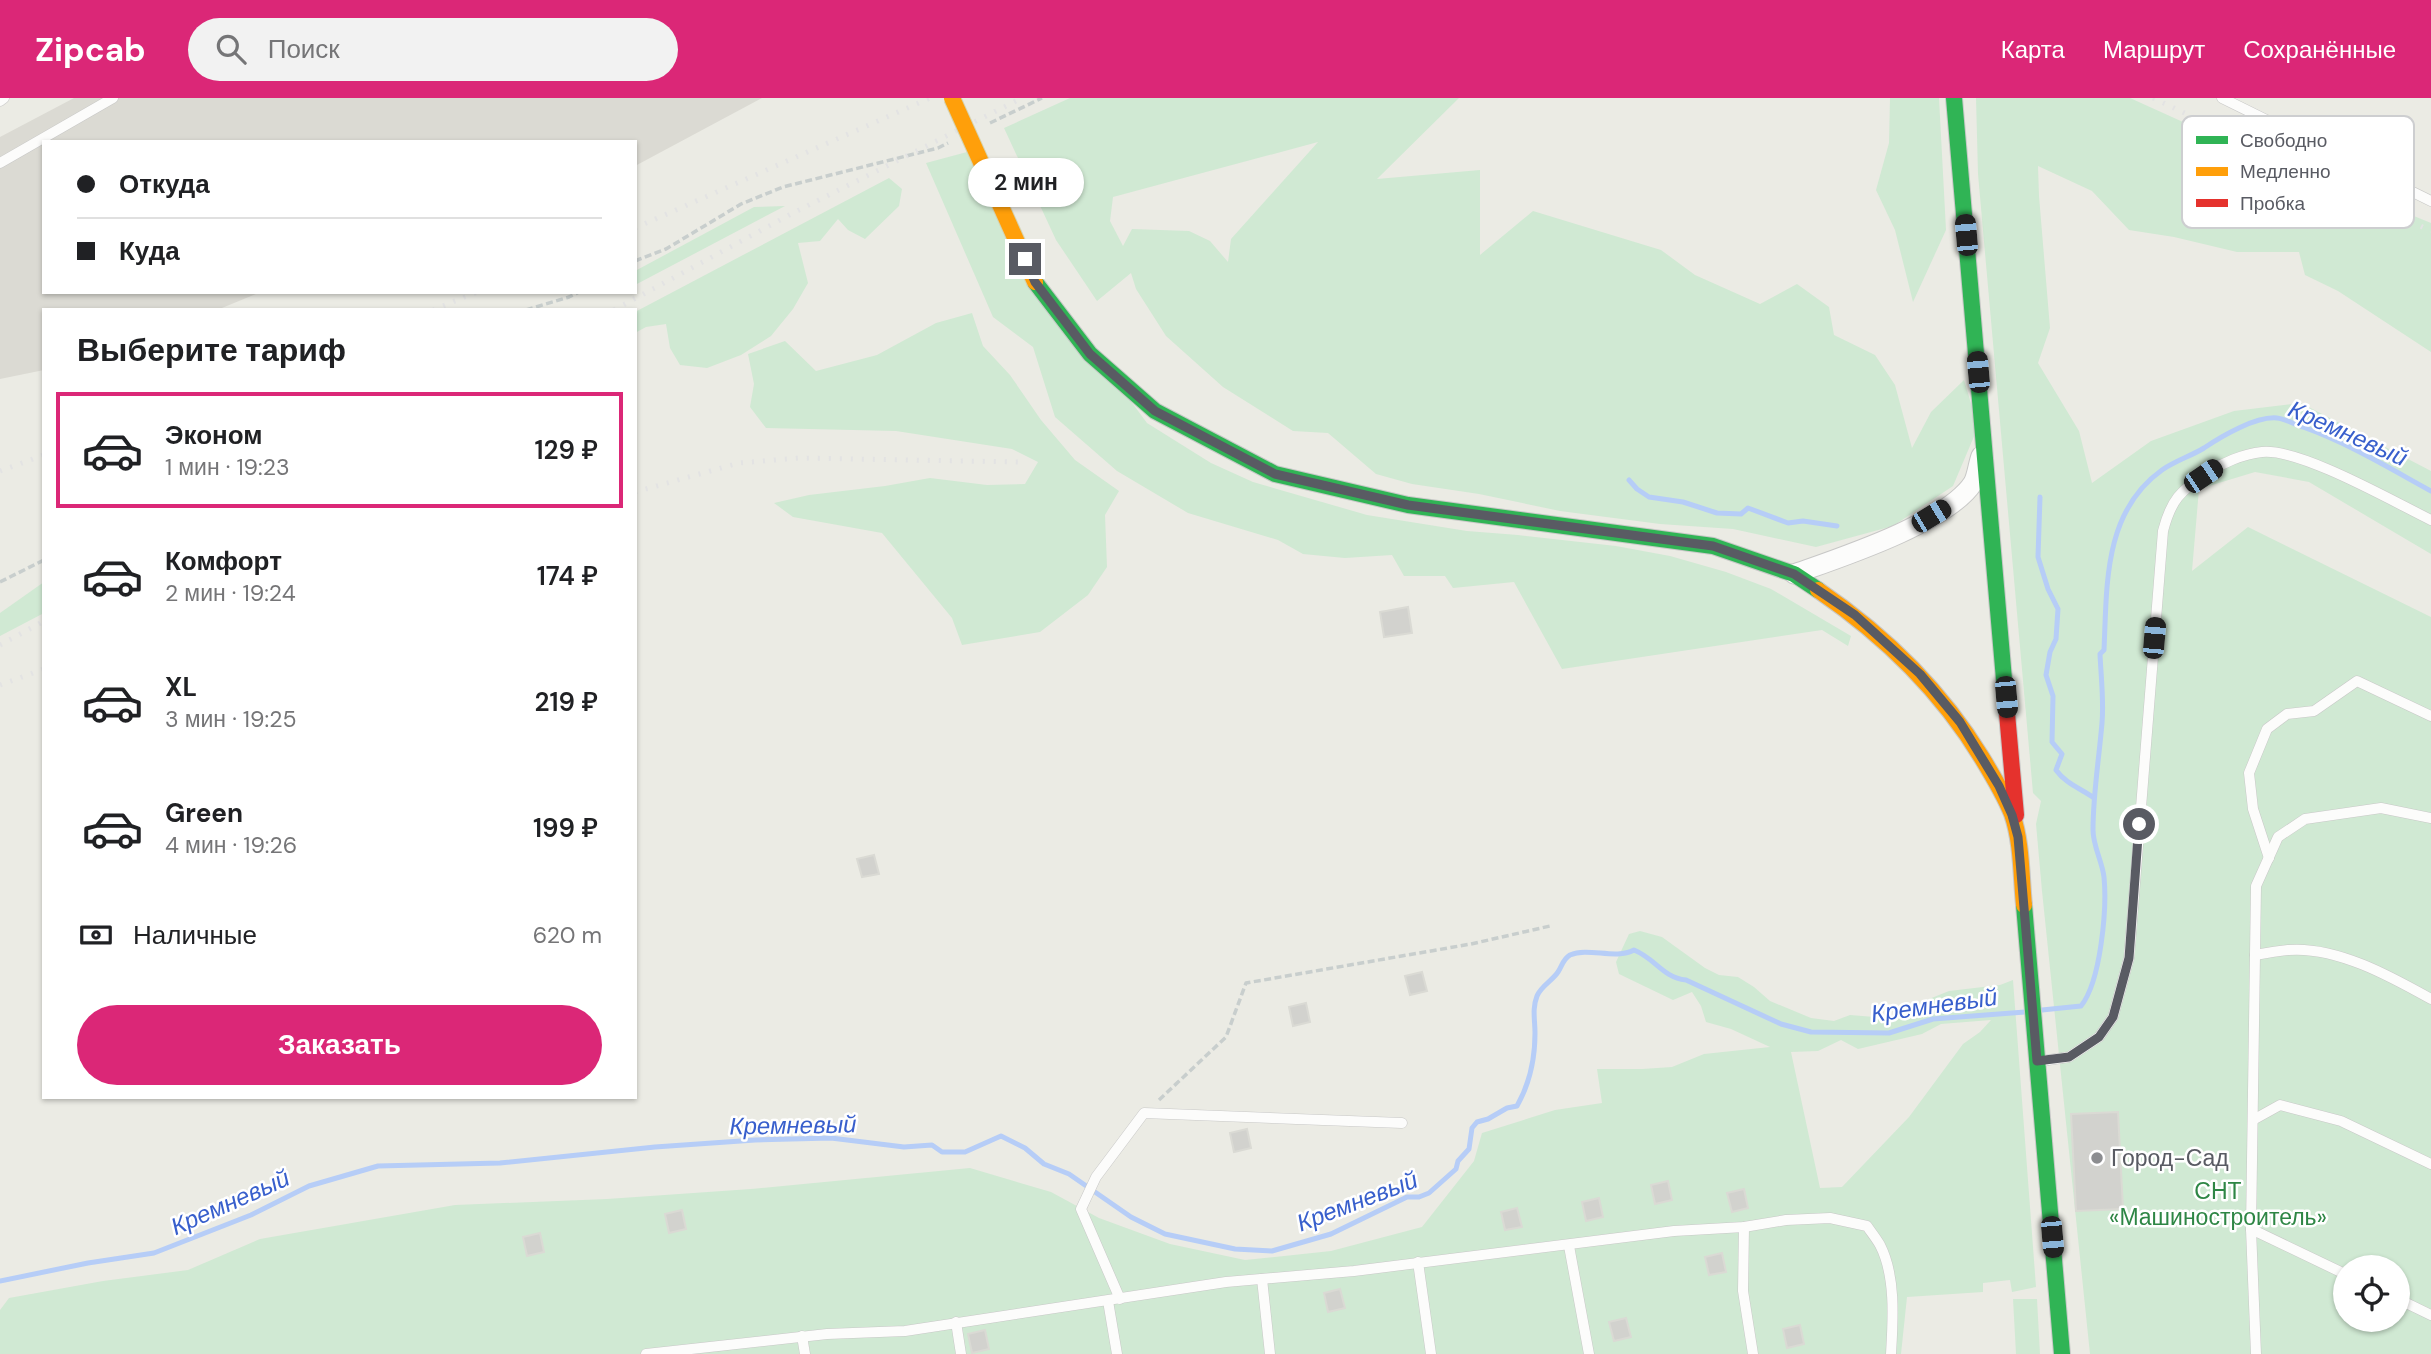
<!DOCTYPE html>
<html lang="ru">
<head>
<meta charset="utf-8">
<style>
  :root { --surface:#fff; --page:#f2f2f2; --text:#202124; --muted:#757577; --line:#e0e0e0; --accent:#db2777 }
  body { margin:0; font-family:"DM Sans",sans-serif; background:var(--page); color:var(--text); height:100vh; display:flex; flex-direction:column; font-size:26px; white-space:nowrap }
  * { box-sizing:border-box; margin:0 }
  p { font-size:23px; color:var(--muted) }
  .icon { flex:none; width:38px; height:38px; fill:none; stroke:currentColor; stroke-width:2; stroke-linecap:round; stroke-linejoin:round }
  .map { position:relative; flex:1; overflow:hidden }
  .sheet { position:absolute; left:42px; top:210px; width:595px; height:791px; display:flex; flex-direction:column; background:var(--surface); border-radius:0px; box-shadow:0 2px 5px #0004 }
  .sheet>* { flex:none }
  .hud { position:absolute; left:42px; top:42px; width:595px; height:154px; border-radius:0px; box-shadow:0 2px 5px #0004; display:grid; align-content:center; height:154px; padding:0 35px; background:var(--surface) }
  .buttons { position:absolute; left:2333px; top:1157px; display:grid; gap:14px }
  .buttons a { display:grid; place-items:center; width:77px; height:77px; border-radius:50%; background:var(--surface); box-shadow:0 2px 5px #0004; font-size:35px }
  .end { position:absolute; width:32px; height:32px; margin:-16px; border:9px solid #595b63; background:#fff; box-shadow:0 0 0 4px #fff }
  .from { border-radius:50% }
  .bubble { position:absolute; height:49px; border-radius:24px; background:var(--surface); box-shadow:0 2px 5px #0004; font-size:23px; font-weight:600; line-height:49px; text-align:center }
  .car { position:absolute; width:21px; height:42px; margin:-21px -10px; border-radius:9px; box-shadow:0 0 5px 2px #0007; background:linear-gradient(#222 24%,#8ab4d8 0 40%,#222 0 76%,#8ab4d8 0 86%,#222 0) }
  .hud b { display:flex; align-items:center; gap:24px; height:66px; font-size:26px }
  .hud b+b { border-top:2px solid var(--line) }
  .hud i { width:18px; height:18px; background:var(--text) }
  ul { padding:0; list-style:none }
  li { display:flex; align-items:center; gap:21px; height:116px; margin:0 14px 10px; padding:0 21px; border:4px solid transparent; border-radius:0px }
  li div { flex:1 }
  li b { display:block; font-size:26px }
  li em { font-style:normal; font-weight:600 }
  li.active { border-color:var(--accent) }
  li>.icon { width:63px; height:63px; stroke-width:1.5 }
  h2 { padding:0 35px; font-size:32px; line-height:84px }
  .pay { display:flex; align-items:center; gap:18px; height:77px; padding:0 35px; font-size:26px }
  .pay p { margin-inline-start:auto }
  .primary-button { display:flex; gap:14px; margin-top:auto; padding:14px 35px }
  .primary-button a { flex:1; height:80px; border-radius:42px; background:var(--accent); color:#fff; font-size:28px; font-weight:600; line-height:80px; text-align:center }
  header { display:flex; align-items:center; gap:42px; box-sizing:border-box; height:98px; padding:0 35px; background:var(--accent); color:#fff }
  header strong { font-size:33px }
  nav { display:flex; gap:38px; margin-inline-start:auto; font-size:24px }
  .search { width:490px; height:63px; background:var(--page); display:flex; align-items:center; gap:18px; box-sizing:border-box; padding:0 24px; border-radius:38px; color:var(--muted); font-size:26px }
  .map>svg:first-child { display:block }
</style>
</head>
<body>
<header>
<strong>Zipcab</strong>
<div class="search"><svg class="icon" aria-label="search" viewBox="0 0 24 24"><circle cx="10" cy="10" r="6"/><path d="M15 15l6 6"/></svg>Поиск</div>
<nav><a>Карта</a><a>Маршрут</a><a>Сохранённые</a></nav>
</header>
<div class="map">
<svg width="2431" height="1256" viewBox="0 0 2431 1256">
  <rect width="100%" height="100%" fill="#ebebe4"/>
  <path fill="#dbdad3" d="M74,0H762L635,68V44H44V194H261L217,212H44V272L0,281V39Z"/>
  <g fill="#d0e9d3" fill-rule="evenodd">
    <path d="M1070,0H1459L1377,81L1480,72V157L1533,113L1661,152L1695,177L1760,206L1797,186L1829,209L1834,237L1875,257L1895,287L1912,350L1931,314L1964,282L1978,329L1953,388L1893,428L1816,449L1733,431L1660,426L1560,413L1479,396L1412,386L1376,376L1328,335L1293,333L1223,289L1166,238L1136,191L1131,175L1097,203L1056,142L1004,30ZM1318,44L1231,141L1228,164L1210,143L1189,133L1132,131L1123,148L1110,123L1113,99Z"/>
    <path d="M1890,0H1939L1946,132L1913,204L1895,132L1876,92L1889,45Z"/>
    <path d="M1976,0H2130L2183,24L2431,125V254L2338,193L2305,177L2299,154H2237L2174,139L2129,132L2092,93L2038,68L2039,98L2050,230L2038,265L2079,333L2092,385L2151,343L2234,313L2301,305L2431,373V456L2309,384L2255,374L2199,391L2192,473L2248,429L2431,519V1256H2090L2042,793L2036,726L2041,703L2033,695L1978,76ZM2345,1169H2398V1222H2345Z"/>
    <path d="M967,54L1000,127L1147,325L1211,365L1253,384L1367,417L1467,433L1518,437L1616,448L1670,458L1726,474L1771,491L1851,538L1848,548L1822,532L1562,571L1514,484L1453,490L1445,478H1404L1392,457L1345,460L1303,456L1278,442L1188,415L1117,373L1055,319L1033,249L993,219L926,65Z"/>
    <path d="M889,80L902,91L899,108L865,141L848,132L838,121L820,143L798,145L808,185L793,211L771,238L741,257L707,270L680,267L670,250L666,226L646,229L635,235V214Z"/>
    <path d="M785,108L635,187V173L754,109Z"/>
    <path d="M972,215L983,248L1010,277L1041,322L1075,362L1119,393L1105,417L1107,469L1088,497L1040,534L962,547L952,520L882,435L793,419L774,405L809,397L885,388L930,380L987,387L1025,386L1038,364L1012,351L896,333L766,330L750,309L754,286L748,256L785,243L816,273L877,257L936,225Z"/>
    <path d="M44,484V515L0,538V515Z"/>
    <path d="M1640,833L1662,839L1705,870L1719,877L1738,879L1754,889L1770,903L1811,920L1834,923L1850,917L1887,920L1907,914L1924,903L1949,893L2000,887L2013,882L2036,1189L2012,1194L2010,1182L1983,1185V1194L1907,1199L1901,1256H0V1212L9,1200L103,1183L188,1172L260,1141L455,1107L607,1101L751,1091L970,1070L1051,1094L1099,1120L1170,1146L1245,1162L1331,1153L1422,1129L1474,1063L1482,1035L1555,1012L1602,1005L1597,971H1642L1672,969L1704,956L1770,949L1731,931L1706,924L1701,908L1692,894L1673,902L1619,876L1616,864L1629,836ZM1991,922L1980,934L1963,946L1909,1019L1842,1089L1820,1090L1791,954L1818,953L1841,942L1858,951L1922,936L1941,926Z"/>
    <path d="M2013,1201H2037L2040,1256H2016Z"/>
  </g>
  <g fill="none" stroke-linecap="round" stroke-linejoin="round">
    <g stroke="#b6cdf7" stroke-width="5">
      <path d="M1629,382L1637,391L1649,399L1683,404L1717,415L1741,416L1748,410L1788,425L1803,423L1837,428"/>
      <path d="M2040,399L2038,459L2048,491L2058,511L2056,541L2050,554L2046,577L2053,598L2052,644L2062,656L2056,672C2066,686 2080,690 2094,700"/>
      <path d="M2042,912L2081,908C2101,883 2107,810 2104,779C2102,763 2093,748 2093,732C2093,696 2099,661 2102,625C2104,603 2101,579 2100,556L2104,552C2107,488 2103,414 2162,372C2175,363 2191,358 2204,350C2222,338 2256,318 2277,320C2286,321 2295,327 2303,329C2348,345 2389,370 2431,393"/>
      <path d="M0,1183L88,1165L154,1155L251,1117L309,1088L378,1068L500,1065L655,1049L755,1042L831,1040L904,1049L932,1047L942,1054H965L1001,1038L1025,1050L1044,1066L1069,1076L1131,1119L1165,1136L1235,1151L1272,1153L1331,1136L1407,1099H1419L1429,1095L1456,1071L1458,1063L1469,1051L1472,1030L1477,1024L1488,1021L1507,1010L1517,1008C1530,985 1535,961 1535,935C1535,922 1532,911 1537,898C1541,888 1552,883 1558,874C1562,868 1563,861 1570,857C1589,849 1615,862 1634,852C1656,861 1662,879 1686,882L1781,926L1811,934L1889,935L1933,921L2025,914"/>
    </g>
  </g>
  <g fill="#d2d2ce" stroke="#dadad4" stroke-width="2">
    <path d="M1408,509L1412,535L1384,539L1380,514Z"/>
    <path d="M874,757L879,776L862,779L857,761Z"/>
    <path d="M1422,874L1427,893L1410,897L1405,878Z"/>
    <path d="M1306,905L1310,924L1293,928L1289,909Z"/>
    <path d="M2118,1014L2123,1111L2076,1113L2071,1016Z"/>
    <path d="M1247,1031L1251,1050L1234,1054L1230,1035Z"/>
    <path d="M1668,1083L1672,1102L1655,1106L1651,1087Z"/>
    <path d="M1744,1091L1748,1110L1732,1114L1727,1095Z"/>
    <path d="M1599,1100L1603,1119L1586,1123L1582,1104Z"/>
    <path d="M1517,1110L1522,1129L1505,1132L1501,1114Z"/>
    <path d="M682,1112L686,1131L669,1135L665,1116Z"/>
    <path d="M540,1135L544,1154L527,1158L523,1139Z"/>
    <path d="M1722,1155L1726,1174L1709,1177L1705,1159Z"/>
    <path d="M1340,1191L1345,1210L1328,1214L1324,1195Z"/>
    <path d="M1626,1220L1631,1239L1614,1243L1609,1224Z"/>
    <path d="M1800,1227L1804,1246L1787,1250L1783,1231Z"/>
    <path d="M985,1232L989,1251L972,1255L968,1236Z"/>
  </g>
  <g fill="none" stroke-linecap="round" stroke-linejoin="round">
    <defs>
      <g id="lane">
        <path d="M2222,0L2431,103"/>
        <path d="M0,3L4,0"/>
        <path d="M0,65L113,0"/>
        <path d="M2269,760L2253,711L2249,675L2267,631L2287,616L2314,613L2357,583L2431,618"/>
        <path d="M2255,857C2266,855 2277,853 2288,852C2336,848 2390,878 2431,901"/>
        <path d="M2041,963L2069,959L2099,939L2113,919L2129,860L2163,433C2171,402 2180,393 2207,375C2222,365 2243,356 2262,354C2300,350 2394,404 2431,422"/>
        <path d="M2253,1022L2280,1007L2341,1023L2431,1066"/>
        <path d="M1744,1129L1743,1193L1753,1256"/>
        <path d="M2251,1131L2345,1176"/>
        <path d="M1569,1148L1589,1256"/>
        <path d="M1418,1164L1431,1256"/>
        <path d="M1262,1181L1270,1256"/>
        <path d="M1120,1201L1081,1111L1096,1079L1144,1015L1402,1025"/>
        <path d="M2398,1201L2431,1217"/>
        <path d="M1108,1203L1117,1256"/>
        <path d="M956,1224L961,1256"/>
        <path d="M802,1238L805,1256"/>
        <path d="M646,1256L827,1236L905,1233L1226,1184L1354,1173L1674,1133L1744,1129L1786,1122L1830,1120L1867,1128C1871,1134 1876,1140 1880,1147C1896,1178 1893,1222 1891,1256"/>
        <path d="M2256,1256L2251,1131L2256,788L2278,739L2305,721L2381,710L2431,720"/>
      </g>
      <path id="street" d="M1794,476C1839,460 1947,425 1973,385C1977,378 1978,366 1981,358"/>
      <g id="fast">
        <path d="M1954,0L2005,593"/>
        <path d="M1035,184L1090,256L1155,313L1275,376L1408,407L1713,448L1794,476L1818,492"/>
        <path d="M2024,807L2062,1256"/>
      </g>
      <path id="slow" d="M1818,492C1884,537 1940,591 1982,660C1993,678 2004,696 2012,716C2022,745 2021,777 2024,807"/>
      <path id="jam" d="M2005,593L2016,717"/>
    </defs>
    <use href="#lane" stroke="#c8c8c7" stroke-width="11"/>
    <use href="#street" stroke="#c8c8c7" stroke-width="21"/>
    <use href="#fast" stroke="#c8c8c7" stroke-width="18"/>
    <use href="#slow" stroke="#c8c8c7" stroke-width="18"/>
    <use href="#jam" stroke="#c8c8c7" stroke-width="18"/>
    <g stroke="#c8cecd" stroke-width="3.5" stroke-dasharray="7 3.5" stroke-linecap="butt">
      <path d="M990,25L1042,0"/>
      <path d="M635,163L666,151L741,106L783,89L938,50L948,45"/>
      <path d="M526,212L569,199L579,194"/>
      <path d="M0,484L44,462"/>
      <path d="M1159,1002L1226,939L1246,885L1471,846L1550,828"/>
    </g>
    <use href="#lane" stroke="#fcfcfb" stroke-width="10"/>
    <use href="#street" stroke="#fcfcfb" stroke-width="19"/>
    <use href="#fast" stroke="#30b455" stroke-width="16"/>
    <use href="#slow" stroke="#ff9f0a" stroke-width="16"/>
    <use href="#jam" stroke="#e5322d" stroke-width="16"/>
    <g stroke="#e3e3e3" stroke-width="5" stroke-dasharray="2 9" stroke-linecap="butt">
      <path d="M2153,0L2431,133"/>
      <path d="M635,130L930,0"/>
      <path d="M433,212L477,194"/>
      <path d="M614,212L793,115L1022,0"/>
      <path d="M0,373L44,357"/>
      <path d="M635,394L739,365L799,360L1019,364"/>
      <path d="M0,547L44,523"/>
      <path d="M0,587L44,571"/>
    </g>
    <defs>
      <path id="slow-bridge" d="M952,0L1035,184"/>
    </defs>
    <use href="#slow-bridge" stroke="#d5d3b0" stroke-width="18" stroke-linecap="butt"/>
    <use href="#slow-bridge" stroke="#ff9f0a" stroke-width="16"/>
  </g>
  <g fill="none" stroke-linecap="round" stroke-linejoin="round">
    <path stroke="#595b63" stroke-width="9" d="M1025,161L1035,184L1090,256L1155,313L1275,376L1408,407L1713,448L1794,476L1855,517L1920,576L1960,624L1999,688L2012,717L2018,739L2037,963L2069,959L2099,939L2113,919L2129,860L2139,726"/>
  </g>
  <circle fill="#8c8d90" stroke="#fff" stroke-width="2.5" cx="2097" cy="1060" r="7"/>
  <g text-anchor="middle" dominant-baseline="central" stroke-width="5" stroke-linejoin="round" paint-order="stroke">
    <g font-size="23" fill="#595b63" stroke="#fff" text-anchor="start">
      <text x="2111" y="1060">Город-Сад</text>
    </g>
    <g font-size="23" fill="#2e8645" stroke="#fff">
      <text x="2218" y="1093">СНТ<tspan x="2218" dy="26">«Машиностроитель»</tspan></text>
    </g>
    <g font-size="24" font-style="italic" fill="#385fcc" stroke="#fff">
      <text transform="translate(2348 335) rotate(24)">Кремневый</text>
      <text transform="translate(1934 907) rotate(-8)">Кремневый</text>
      <text transform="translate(793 1027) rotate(-1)">Кремневый</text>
      <text transform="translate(1357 1103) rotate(-21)">Кремневый</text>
      <text transform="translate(230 1104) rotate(-24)">Кремневый</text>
    </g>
  </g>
  <rect x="2182" y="18" width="232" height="112" rx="10" fill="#fff" stroke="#cdced0" stroke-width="2"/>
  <rect x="2196" y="38" width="32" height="8" fill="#30b455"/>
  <rect x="2196" y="69" width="32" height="9" fill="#ff9f0a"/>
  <rect x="2196" y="101" width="32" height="8" fill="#e5322d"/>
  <g font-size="19" fill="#595b63">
    <text x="2240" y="49">Свободно</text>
    <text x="2240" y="80">Медленно</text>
    <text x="2240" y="112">Пробка</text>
  </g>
</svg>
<div class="buttons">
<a><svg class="icon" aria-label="locate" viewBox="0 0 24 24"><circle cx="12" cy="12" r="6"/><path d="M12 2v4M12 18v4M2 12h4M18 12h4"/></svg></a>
</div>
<i class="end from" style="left:2139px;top:726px"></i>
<i class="end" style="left:1025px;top:161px"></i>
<div class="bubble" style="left:968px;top:60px;width:116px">2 мин</div>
<i class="car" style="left:1966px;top:137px;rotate:355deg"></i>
<i class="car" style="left:1978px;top:274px;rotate:355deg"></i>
<i class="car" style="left:2203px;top:378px;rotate:56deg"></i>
<i class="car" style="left:1931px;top:418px;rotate:59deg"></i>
<i class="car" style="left:2154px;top:540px;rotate:5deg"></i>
<i class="car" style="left:2006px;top:599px;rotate:175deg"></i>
<i class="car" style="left:2052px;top:1139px;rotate:175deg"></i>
<div class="hud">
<b><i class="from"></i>Откуда</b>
<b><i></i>Куда</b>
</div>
<section class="sheet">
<h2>Выберите тариф</h2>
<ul>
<li class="active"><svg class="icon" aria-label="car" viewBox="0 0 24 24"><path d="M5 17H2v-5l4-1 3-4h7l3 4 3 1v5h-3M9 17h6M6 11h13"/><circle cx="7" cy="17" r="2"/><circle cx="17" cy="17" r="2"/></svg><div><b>Эконом</b><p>1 мин · 19:23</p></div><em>129 ₽</em></li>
<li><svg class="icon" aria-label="car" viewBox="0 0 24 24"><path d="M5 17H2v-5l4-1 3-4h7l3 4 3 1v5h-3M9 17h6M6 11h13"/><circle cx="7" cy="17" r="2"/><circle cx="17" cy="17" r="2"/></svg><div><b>Комфорт</b><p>2 мин · 19:24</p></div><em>174 ₽</em></li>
<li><svg class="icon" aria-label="car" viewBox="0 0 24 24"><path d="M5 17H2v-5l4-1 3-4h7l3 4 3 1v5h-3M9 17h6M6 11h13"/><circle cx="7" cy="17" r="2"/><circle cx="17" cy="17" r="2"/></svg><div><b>XL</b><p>3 мин · 19:25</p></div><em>219 ₽</em></li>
<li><svg class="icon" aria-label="car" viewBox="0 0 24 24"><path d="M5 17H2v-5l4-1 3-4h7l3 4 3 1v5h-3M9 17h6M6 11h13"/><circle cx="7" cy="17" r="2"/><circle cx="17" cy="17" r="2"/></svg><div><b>Green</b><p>4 мин · 19:26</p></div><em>199 ₽</em></li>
</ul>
<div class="pay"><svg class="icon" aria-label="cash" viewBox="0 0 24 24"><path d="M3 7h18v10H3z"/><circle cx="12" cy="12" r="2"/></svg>Наличные<p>620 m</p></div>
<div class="primary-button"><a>Заказать</a></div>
</section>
</div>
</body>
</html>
